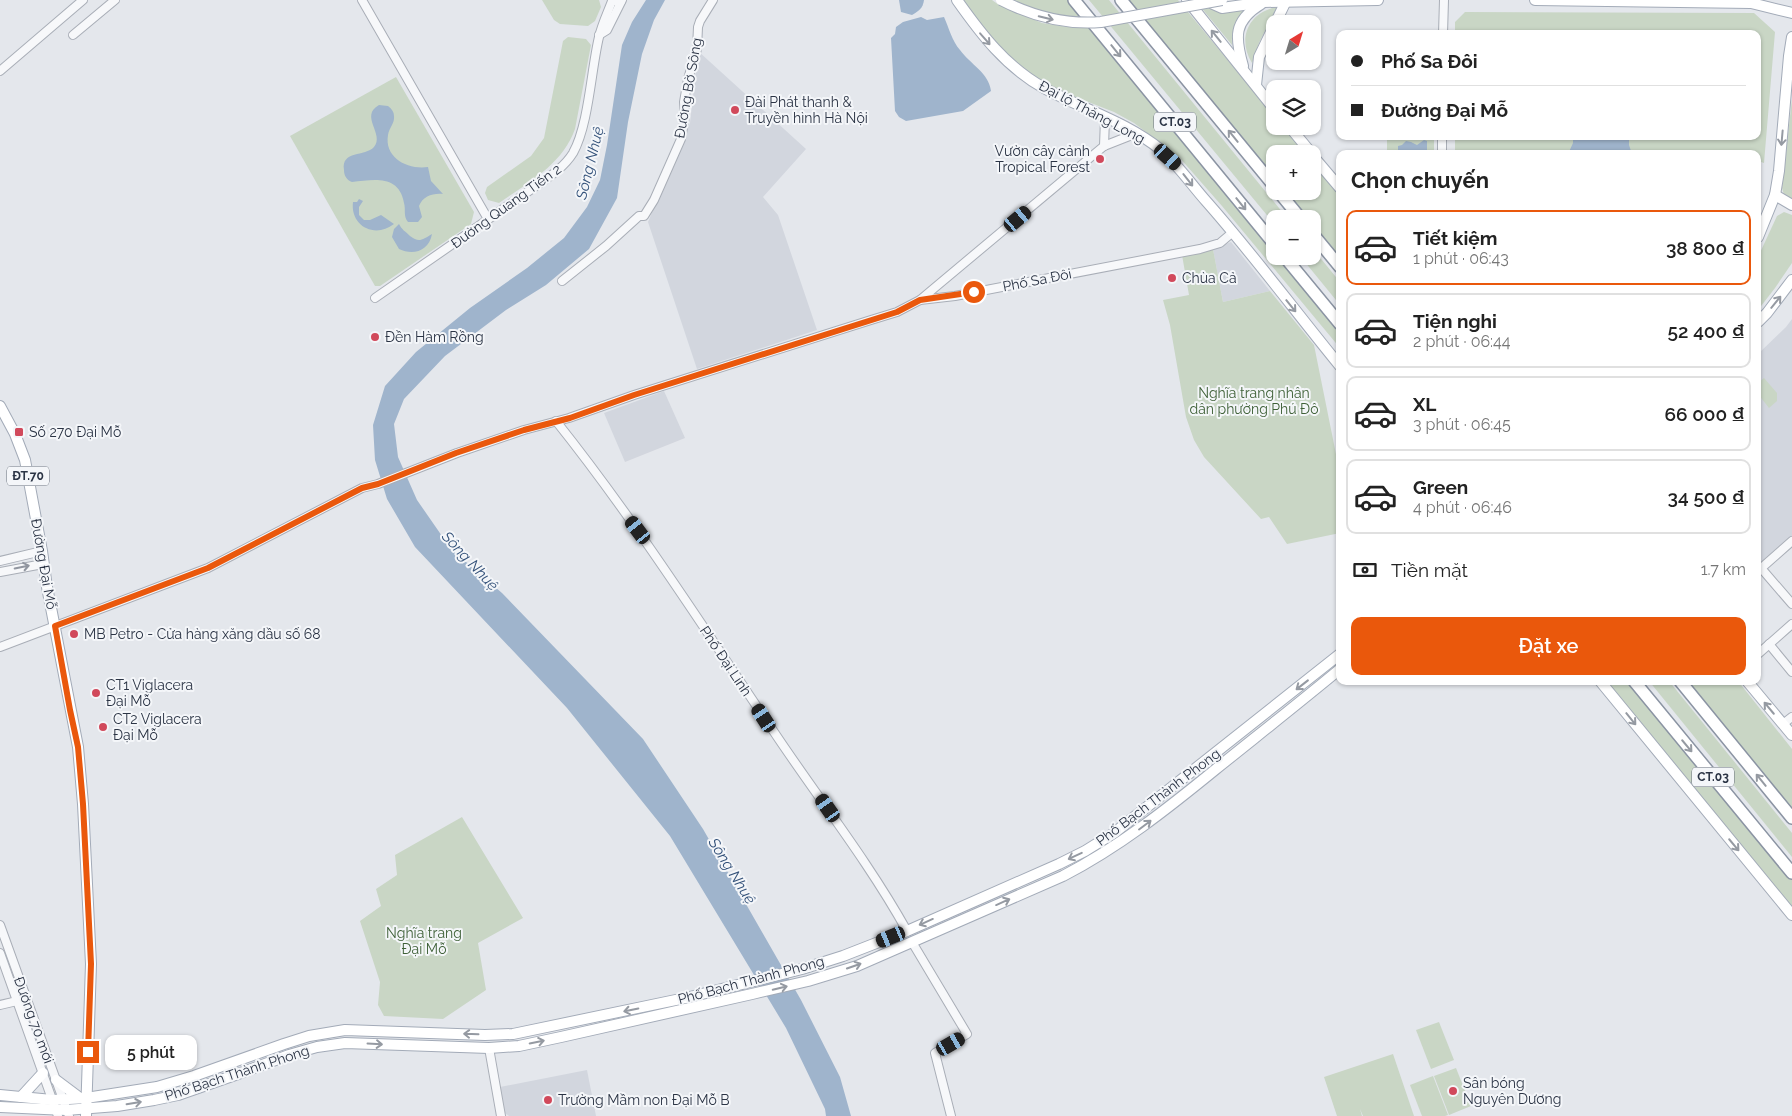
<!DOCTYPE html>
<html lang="vi">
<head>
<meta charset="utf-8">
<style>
  :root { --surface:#fff; --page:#f6f6f6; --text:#222; --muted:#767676; --line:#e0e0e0; --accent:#ea580c }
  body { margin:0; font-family:Raleway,sans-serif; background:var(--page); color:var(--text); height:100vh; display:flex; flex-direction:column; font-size:19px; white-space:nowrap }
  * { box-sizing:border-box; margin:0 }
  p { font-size:16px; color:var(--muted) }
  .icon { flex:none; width:28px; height:28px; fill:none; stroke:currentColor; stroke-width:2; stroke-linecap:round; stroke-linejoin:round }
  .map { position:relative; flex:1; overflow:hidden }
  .side { position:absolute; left:1336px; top:150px; width:425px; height:535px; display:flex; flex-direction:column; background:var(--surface); border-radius:10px; box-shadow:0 1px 4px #0004 }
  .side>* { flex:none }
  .banner { position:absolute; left:1336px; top:30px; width:425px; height:110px; border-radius:10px; box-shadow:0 1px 4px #0004; display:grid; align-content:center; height:110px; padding:0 15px; background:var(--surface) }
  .needle { width:32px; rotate:38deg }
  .controls { position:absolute; left:1266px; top:15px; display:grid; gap:10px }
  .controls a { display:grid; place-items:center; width:55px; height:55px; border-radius:10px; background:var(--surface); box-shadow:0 1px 4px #0004; font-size:25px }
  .end { position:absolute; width:22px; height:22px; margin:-11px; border:6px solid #ea580c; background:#fff; box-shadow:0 0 0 2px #fff }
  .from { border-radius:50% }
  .bubble { position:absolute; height:35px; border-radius:10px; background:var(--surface); box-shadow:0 1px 4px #0004; font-size:16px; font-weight:600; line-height:35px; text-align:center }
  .car { position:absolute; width:15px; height:30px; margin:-15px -8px; border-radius:6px; box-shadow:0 0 4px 1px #0007; background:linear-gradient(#222 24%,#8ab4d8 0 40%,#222 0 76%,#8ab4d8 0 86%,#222 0) }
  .banner b { display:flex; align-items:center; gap:18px; height:48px; font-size:19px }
  .banner b+b { border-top:1px solid var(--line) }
  .banner i { width:12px; height:12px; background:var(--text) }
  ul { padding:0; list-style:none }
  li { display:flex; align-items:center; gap:15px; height:75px; margin:0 10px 8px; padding:0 5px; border:2px solid var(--line); border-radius:10px }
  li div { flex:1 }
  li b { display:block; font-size:19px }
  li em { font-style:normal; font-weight:600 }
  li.active { border-color:var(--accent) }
  li>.icon { width:45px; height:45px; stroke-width:1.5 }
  h2 { padding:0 15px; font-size:22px; line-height:60px }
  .pay { display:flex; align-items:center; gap:12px; height:55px; padding:0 15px; font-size:19px }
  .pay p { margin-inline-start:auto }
  .action { display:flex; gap:10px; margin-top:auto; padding:10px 15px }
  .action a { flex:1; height:58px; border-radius:10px; background:var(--accent); color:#fff; font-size:20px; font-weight:600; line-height:58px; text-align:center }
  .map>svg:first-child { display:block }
</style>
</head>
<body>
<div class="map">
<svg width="1792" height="1116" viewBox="0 0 1792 1116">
  <rect width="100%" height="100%" fill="#e4e7ec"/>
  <g fill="#d2d6de">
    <path d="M698,51L806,149L763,197L778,215L817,330L697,369L648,222L690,123Z"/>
    <path d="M1231,242L1270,291L1223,302L1213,249Z"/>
    <path d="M1792,319V543L1758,569V354L1786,327Z"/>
    <path d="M664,391L685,438L625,462L604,413Z"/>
    <path d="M587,1070L596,1116H509L505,1113L500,1087Z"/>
  </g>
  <g fill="#c9d6c5">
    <path d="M542,0H599L601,7L595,21L588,26L560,24L554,20Z"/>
    <path d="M961,0H992L999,5L1042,23L1068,27L1094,28L1275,251V256H1279L1340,331V348L1222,206L1179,157L1134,123L1114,112L1060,91L1035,78L998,48Z"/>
    <path d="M1011,0H1070L1085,18C1057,17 1037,10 1011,0Z"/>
    <path d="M1089,0H1109L1288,219H1275V225Z"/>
    <path d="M1128,0H1178L1275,117V126H1283L1305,154H1275V182Z"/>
    <path d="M1195,0L1247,8C1237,18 1231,29 1232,45Z"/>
    <path d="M1277,7L1259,43L1252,63C1237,39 1248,12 1277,7Z"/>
    <path d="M1465,12L1754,13L1775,32L1764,163L1758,161V154H1455V136H1758V34H1455V22Z"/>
    <path d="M568,37L586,39L591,45L575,129C562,165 529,182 499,203L488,200L485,193L487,187L531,156L544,138L563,41Z"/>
    <path d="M396,77L474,212L471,224L380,286H375L290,136Z"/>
    <path d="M1792,99V200L1784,195L1782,188Z"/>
    <rect x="1387" y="136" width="47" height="18"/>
    <path d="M1313,162L1340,195V262L1313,228L1312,219H1305L1282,191H1312Z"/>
    <path d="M1784,212L1792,215V263L1775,288L1758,310V257L1777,216Z"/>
    <path d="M1213,249L1223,302L1270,291L1314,345L1340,474V533L1287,544L1269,517L1261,519L1204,457L1194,440L1186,417L1170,325L1163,300L1189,295L1182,255Z"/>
    <path d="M1313,249L1340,282V305L1300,256H1312Z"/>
    <path d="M1764,378L1777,393V401L1769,408L1758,394V383Z"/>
    <path d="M1606,681H1631L1792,878V908Z"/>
    <path d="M1649,681H1669L1792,833V857Z"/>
    <path d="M1688,681H1738L1792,749V809Z"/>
    <path d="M462,817L523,918L478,943L486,990L443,1019L384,1016L378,1005L380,982L360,921L381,906L376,889L397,875L395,855Z"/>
    <path d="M1439,1022L1454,1060L1431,1069L1416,1030Z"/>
    <path d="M1393,1054L1414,1116H1363L1360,1109L1362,1116H1337L1324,1077Z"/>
    <path d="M1456,1068L1471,1106L1449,1115L1434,1076Z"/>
    <path d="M1433,1076L1448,1115L1445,1116H1422L1410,1085Z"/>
  </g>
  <g fill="#9fb4cc">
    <path d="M646,0H665L654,20L642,54L628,122L617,198L589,249L546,285L506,310L445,356L404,399L394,424L398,457L417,500L451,549L502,593L643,739L703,829L801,1000L840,1077L851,1116H826L825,1109L786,1028L670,836L567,708L415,547L387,499L375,460L373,425L385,386L416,352L470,308L527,268L564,238L587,207L600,180L607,145L622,45L632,22Z"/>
    <path d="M899,0H924C923,8 919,11 912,15L901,12Z"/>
    <path d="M921,17L927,20L944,17C949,28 952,41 960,50C970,64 989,73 991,91L963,111L906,121L899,117L895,111L891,38L895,34L896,27L903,22Z"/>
    <path d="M379,105L388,106C392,109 394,112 394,116C395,123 389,128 388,135C384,158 408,170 428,167L431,181L443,194C433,193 423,196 419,206L422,217L418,222H408C403,216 406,210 404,203C399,174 373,180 352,182C347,180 344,176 344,170C341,150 365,157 374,147C385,134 359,116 379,105Z"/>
    <path d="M1573,136H1629V145L1632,154H1568L1573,143Z"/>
    <path d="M1424,140L1427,141V154H1398V146L1402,145L1406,141L1411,142L1417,145Z"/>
    <path d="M359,199L363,201L359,207V215L364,220H370L381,215L394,224C375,239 350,226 353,202H357Z"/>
    <path d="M399,224C402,230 405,231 410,236C419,243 422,240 432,234C429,251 413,256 399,249L392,237L394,229Z"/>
  </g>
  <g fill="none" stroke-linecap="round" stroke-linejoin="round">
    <defs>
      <g id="minor">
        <path d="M362,0L488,219"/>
        <path d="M1443,34L1444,0"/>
        <path d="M73,35L115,0"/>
        <path d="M599,35L607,30L622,0"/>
        <path d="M0,71L83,0"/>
        <path d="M1104,146L1105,118"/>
        <path d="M1442,154V136"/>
        <path d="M562,281L606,246L639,216H644L654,200L681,139L685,116L684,102L688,79L697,49L698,27L700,21L713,0"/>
        <path d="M375,298L539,184C552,175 565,166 573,153C589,124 591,70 599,37C602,24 608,12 612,1H621"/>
        <path d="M920,300L1104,146L1137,133"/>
        <path d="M556,421C635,520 703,627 774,732C818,798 868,861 907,931"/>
        <path d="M0,561L42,551"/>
        <path d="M1761,568L1792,604"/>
        <path d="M1758,571L1792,541"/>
        <path d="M0,572L43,564"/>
        <path d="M1769,644L1792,672"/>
        <path d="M0,647L208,568L362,488L378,484L457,453L524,430L569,418L634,395L871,320L897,312L920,300L955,296L1200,249L1220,243L1233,232"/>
        <path d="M1758,654L1792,624"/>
        <path d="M1783,724L1792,717"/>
        <path d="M0,925L69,1116"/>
        <path d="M912,942L967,1034L935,1053L951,1116"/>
        <path d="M0,953L58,1116"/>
        <path d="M0,1005L17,1001"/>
        <path d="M489,1048L501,1116"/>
      </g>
      <g id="major">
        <path d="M957,0C981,34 1006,67 1044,88C1082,109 1127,122 1161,150C1178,165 1191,184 1206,201C1253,254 1295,311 1340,366"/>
        <path d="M1187,0L1275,110"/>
        <path d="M1211,0L1213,4L1222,8L1264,2L1378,0"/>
        <path d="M1535,0L1751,3L1792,13"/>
        <path d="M1243,66C1235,38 1233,21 1261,4"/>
        <path d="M1256,85L1259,57L1286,1"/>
        <path d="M1289,126L1312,154"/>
        <path d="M1312,155L1340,188"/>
        <path d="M1775,195L1792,205"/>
        <path d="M1758,237L1775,195L1779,171L1789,56L1792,37"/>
        <path d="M1758,322L1767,313L1792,280"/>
        <path d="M0,406L15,434L25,460L42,551L47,587L78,747L83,804L91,964L86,1116"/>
        <path d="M1600,681L1792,915"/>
        <path d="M1747,681L1792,735"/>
        <path d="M56,1080L80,1098"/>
        <path d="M0,1095L52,1100L86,1098L157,1087L194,1076L284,1044L309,1036L345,1030L485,1035L513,1034L690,997L802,969L843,956L907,931L1059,864L1085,851L1114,833L1340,654"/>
        <path d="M21,1097L43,1073"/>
        <path d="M0,1107L66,1110L117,1106L154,1100L178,1095L238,1074L289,1055L317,1047L345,1043L489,1048L519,1046L561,1037L752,994L808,981L857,966L1063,876C1119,847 1167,809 1216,769C1257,736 1299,703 1340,669"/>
      </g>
      <g id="highway">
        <path d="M1074,0L1275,245"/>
        <path d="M1121,0L1275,187"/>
        <path d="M1278,191L1301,219"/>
        <path d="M1312,233L1340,267"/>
        <path d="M1284,256L1340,324"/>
        <path d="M1634,681L1792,873"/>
        <path d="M1680,681L1792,818"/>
      </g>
    </defs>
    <use href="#minor" stroke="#a9aeb7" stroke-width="10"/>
    <use href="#major" stroke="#a3abb8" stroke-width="12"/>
    <use href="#highway" stroke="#8b94a3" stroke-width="14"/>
    <use href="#minor" stroke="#f7f8fa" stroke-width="8"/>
    <use href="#major" stroke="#fff" stroke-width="10"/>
    <use href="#highway" stroke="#fff" stroke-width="11"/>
    <defs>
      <path id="major-bridge" d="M1001,0C1032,16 1065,25 1101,22L1222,0"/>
    </defs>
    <use href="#major-bridge" stroke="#a3abb8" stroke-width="12" stroke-linecap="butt"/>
    <use href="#major-bridge" stroke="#fff" stroke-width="10"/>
  </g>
  <defs><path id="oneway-shaft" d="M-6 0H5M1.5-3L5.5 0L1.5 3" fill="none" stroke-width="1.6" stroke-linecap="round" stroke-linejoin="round" transform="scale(1.25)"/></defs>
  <g stroke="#959aa2">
    <use href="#oneway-shaft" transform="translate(1046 18) rotate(14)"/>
    <use href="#oneway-shaft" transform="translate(1216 36) rotate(-129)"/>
    <use href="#oneway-shaft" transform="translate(985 39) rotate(49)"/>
    <use href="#oneway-shaft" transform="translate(1116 51) rotate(51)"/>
    <use href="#oneway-shaft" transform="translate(1233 136) rotate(-129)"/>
    <use href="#oneway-shaft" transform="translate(1782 138) rotate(95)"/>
    <use href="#oneway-shaft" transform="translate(1188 180) rotate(52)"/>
    <use href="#oneway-shaft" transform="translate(1241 204) rotate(51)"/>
    <use href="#oneway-shaft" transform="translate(1776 302) rotate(-51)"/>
    <use href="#oneway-shaft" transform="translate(1291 306) rotate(51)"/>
    <use href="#oneway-shaft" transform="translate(1302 685) rotate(142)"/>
    <use href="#oneway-shaft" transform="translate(1769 708) rotate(-130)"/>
    <use href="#oneway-shaft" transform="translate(1631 719) rotate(51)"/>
    <use href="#oneway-shaft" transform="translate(1687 746) rotate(50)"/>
    <use href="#oneway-shaft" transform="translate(1761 780) rotate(-129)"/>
    <use href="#oneway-shaft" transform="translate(1145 825) rotate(-37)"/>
    <use href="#oneway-shaft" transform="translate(1734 845) rotate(50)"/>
    <use href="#oneway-shaft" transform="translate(1075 856) rotate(155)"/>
    <use href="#oneway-shaft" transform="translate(1003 902) rotate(-24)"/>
    <use href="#oneway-shaft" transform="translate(926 922) rotate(156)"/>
    <use href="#oneway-shaft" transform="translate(854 966) rotate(-19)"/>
    <use href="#oneway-shaft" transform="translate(780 988) rotate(-14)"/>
    <use href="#oneway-shaft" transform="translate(631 1010) rotate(168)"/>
    <use href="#oneway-shaft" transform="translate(471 1034) rotate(-178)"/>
    <use href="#oneway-shaft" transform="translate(537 1042) rotate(-11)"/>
    <use href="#oneway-shaft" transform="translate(375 1044) rotate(3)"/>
    <use href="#oneway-shaft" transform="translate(134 1103) rotate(-9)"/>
  </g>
  <use stroke="#9196a0" href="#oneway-shaft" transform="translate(22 567) rotate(-12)"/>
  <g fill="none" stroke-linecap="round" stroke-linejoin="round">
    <path stroke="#ea580c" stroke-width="6" d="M88,1052L91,964L83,804L78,747L70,710L55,626L208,568L362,488L378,484L456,453L524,430L570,418L634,395L897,312L920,300L974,292"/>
  </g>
  <g fill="#d1495b" stroke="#f4f6f9" stroke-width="2">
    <circle cx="735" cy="110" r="5"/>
    <circle cx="1100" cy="159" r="5"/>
    <circle cx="1172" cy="278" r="5"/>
    <circle cx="375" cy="337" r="5"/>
    <rect x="14" y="427" width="10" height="10" rx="2.5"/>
    <circle cx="74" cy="634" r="5"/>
    <circle cx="96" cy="693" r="5"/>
    <circle cx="103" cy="727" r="5"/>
    <circle cx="1453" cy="1091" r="5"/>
    <circle cx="548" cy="1100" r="5"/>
  </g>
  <g text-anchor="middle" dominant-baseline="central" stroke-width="4" stroke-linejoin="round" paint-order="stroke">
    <g fill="#f4f6f9" stroke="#676e7b" stroke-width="1">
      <rect x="1154" y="112.5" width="42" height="19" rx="4"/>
      <rect x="7" y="466.5" width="42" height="19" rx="4"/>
      <rect x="1692" y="767.5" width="42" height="19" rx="4"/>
    </g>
    <g font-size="12" font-weight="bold" fill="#2b3445">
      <text x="1175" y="122">CT.03</text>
      <text x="28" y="476">ĐT.70</text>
      <text x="1713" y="777">CT.03</text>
    </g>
    <g font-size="14" fill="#2b3445" stroke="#f4f6f9">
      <text transform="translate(688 88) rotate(-80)">Đường Bờ Sông</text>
      <text transform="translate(1092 112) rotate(28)">Đại lộ Thăng Long</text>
      <text transform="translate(506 206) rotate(-36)">Đường Quang Tiến 2</text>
      <text transform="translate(1037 280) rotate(-11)">Phố Sa Đôi</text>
      <text transform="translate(44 564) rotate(80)">Đường Đại Mỗ</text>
      <text transform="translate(726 661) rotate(56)">Phố Đại Linh</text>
      <text transform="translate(1158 797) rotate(-37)">Phố Bạch Thành Phong</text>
      <text transform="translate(751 980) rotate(-15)">Phố Bạch Thành Phong</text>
      <text transform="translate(34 1020) rotate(70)">Đường 70 mới</text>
      <text transform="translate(237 1073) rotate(-18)">Phố Bạch Thành Phong</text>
    </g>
    <g font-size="14" fill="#2b3445" stroke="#f4f6f9" text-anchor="start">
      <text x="745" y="102">Đài Phát thanh &amp;<tspan x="745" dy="16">Truyền hình Hà Nội</tspan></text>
      <text x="1090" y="151" text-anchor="end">Vườn cây cảnh<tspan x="1090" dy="16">Tropical Forest</tspan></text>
      <text x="1182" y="278">Chùa Cả</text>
      <text x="385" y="337">Đền Hàm Rồng</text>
      <text x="29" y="432">Số 270 Đại Mỗ</text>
      <text x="84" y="634">MB Petro - Cửa hàng xăng dầu số 68</text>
      <text x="106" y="685">CT1 Viglacera<tspan x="106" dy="16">Đại Mỗ</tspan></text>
      <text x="113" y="719">CT2 Viglacera<tspan x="113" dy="16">Đại Mỗ</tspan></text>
      <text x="1463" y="1083">Sân bóng<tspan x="1463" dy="16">Nguyên Dương</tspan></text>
      <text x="558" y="1100">Trường Mầm non Đại Mỗ B</text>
    </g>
    <g font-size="14" fill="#3f6138" stroke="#f4f6f9">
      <text x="1254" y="393">Nghĩa trang nhân<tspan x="1254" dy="16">dân phường Phú Đô</tspan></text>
      <text x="424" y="933">Nghĩa trang<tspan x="424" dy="16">Đại Mỗ</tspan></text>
    </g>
    <g font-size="15" font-style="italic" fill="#34527a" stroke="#f4f6f9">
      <text transform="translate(590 163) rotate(-76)">Sông Nhuệ</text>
      <text transform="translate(470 561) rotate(47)">Sông Nhuệ</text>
      <text transform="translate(732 871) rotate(58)">Sông Nhuệ</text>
    </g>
  </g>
</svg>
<div class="controls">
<a><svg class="needle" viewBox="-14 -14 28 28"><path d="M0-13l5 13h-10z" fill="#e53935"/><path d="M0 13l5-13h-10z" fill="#767676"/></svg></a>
<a><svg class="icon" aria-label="layers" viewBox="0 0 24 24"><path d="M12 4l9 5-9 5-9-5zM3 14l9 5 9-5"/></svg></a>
<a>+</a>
<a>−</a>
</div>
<i class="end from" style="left:974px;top:292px"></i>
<i class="end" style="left:88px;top:1052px"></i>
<div class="bubble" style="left:105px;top:1035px;width:92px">5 phút</div>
<i class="car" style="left:1168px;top:157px;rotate:132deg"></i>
<i class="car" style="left:1018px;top:219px;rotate:50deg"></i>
<i class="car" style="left:638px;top:530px;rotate:323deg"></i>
<i class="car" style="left:764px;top:718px;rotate:327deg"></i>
<i class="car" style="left:828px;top:808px;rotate:325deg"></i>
<i class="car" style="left:891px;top:937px;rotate:248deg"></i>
<i class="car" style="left:951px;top:1044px;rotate:60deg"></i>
<div class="banner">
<b><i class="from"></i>Phố Sa Đôi</b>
<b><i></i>Đường Đại Mỗ</b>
</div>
<section class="side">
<h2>Chọn chuyến</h2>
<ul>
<li class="active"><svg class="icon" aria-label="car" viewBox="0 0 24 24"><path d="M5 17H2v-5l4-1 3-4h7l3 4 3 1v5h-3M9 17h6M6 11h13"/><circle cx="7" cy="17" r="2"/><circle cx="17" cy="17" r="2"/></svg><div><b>Tiết kiệm</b><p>1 phút · 06:43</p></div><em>38 800 ₫</em></li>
<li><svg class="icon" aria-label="car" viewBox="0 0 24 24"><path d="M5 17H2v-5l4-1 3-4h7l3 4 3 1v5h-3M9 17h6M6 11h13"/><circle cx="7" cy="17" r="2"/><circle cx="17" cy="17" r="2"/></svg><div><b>Tiện nghi</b><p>2 phút · 06:44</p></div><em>52 400 ₫</em></li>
<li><svg class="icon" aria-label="car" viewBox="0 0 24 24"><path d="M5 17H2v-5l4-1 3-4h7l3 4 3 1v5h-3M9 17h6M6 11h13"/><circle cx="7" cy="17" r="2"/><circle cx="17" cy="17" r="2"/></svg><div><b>XL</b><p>3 phút · 06:45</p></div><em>66 000 ₫</em></li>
<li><svg class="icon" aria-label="car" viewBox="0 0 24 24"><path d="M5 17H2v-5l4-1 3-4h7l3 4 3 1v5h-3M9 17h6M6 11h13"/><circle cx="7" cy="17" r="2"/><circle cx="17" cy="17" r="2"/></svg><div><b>Green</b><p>4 phút · 06:46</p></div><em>34 500 ₫</em></li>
</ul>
<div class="pay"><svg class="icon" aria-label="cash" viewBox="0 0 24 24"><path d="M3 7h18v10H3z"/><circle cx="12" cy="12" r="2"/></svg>Tiền mặt<p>1.7 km</p></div>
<div class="action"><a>Đặt xe</a></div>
</section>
</div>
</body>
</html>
